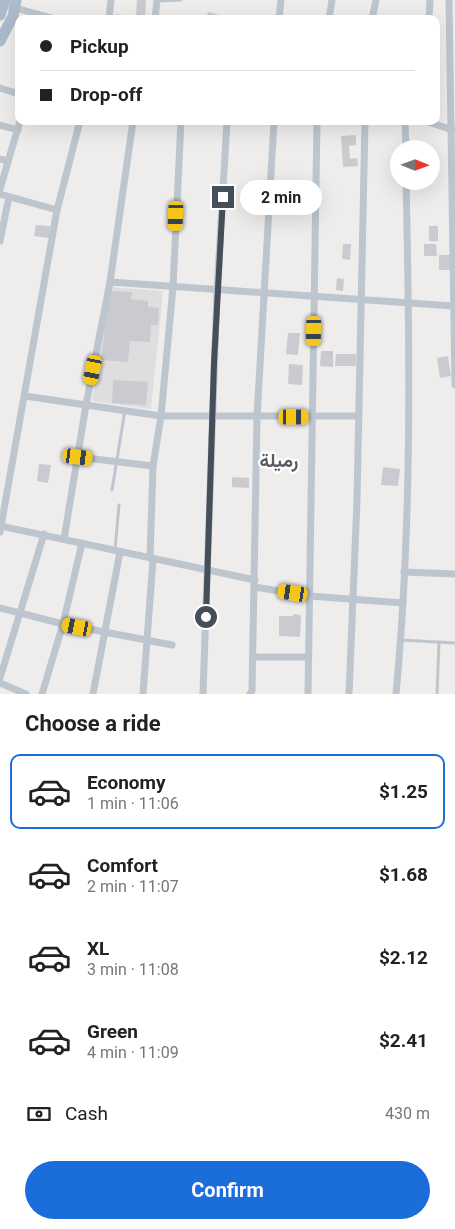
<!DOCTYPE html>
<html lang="en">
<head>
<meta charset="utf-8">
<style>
  :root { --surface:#fff; --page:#f6f6f6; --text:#222; --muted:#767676; --line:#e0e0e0; --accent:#1b6dd9 }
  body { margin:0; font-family:Roboto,Vazirmatn,sans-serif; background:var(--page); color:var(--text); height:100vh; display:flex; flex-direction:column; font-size:19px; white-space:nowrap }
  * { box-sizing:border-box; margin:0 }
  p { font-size:16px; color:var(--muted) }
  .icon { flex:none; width:28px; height:28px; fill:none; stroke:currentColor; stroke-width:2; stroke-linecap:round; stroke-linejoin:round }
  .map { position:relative; height:694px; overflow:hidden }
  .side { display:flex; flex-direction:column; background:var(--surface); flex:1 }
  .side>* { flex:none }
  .top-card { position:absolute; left:15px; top:15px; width:425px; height:110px; border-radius:10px; box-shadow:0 5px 20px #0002; display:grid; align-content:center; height:110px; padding:0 25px; background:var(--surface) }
  .needle { width:32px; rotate:91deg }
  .fabs { position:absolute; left:390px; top:140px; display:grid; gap:10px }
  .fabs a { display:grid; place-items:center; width:50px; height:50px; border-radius:50%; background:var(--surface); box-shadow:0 5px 20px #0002; font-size:25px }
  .end { position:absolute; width:22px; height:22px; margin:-11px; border:6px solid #454f59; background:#fff; box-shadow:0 0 0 2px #fff }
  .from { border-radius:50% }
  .bubble { position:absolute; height:35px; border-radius:18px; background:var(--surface); box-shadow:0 5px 20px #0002; font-size:16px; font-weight:700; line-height:35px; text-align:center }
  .car { position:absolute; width:15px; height:30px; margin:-15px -8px; border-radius:6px; box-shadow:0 0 4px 1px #0007; background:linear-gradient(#f5c518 24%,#345 0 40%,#f5c518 0 76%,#345 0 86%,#f5c518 0) }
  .top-card b { display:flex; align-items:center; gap:18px; height:48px; font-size:19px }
  .top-card b+b { border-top:1px solid var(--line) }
  .top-card i { width:12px; height:12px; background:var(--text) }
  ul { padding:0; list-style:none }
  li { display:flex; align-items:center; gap:15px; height:75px; margin:0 10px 8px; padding:0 15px; border:2px solid transparent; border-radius:10px }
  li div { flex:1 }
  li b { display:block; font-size:19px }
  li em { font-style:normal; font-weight:700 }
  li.current { border-color:var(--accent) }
  li>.icon { width:45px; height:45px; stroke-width:1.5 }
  h2 { padding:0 25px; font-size:22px; line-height:60px }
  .pay { display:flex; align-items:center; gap:12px; height:55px; padding:0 25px; font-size:19px }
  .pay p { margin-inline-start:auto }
  .cta { display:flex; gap:10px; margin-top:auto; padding:10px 25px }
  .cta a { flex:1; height:58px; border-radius:30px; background:var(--accent); color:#fff; font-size:20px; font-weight:700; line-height:58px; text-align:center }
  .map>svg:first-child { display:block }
</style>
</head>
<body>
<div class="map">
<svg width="455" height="694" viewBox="0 0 455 694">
  <rect width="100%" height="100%" fill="#efecec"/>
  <path fill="#e0ddde" d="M108,287L163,291L151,409L92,401Z"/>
  <g fill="#c9cbd1">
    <path d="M137,0H146L145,17H136Z"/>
    <path d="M208,12L230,18V19H206Z"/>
    <path d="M117,14L136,18L135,19H116Z"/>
    <path d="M356,135V145L349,146L350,159L357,158L358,166L343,167L341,136Z"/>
    <path d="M36,225L50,226L49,238L34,236Z"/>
    <rect x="429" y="226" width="9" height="15"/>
    <path d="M343,244H351L350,260L342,259Z"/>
    <path d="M424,244H436L437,256H424Z"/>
    <rect x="439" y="255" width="13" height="15"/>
    <path d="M337,278L344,279L343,291L336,290Z"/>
    <path d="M109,291L132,292L131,299L148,301V307L159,308L158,325H151L150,342L130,341L128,362L101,360Z"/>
    <path d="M288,333H300L298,355L286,354Z"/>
    <path d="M321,351H333V367L320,366Z"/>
    <path d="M336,354H356V366H335Z"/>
    <path d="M448,356L451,376L440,378L437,358Z"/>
    <path d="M289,364L303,365L302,385L288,384Z"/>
    <path d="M113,380L148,382L146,405L112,403Z"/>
    <path d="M39,464L51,465L48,483L37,481Z"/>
    <path d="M383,467L400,469L398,486L381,485Z"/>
    <path d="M232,477L249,478V488L232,487Z"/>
    <path d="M293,614L300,615L301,617L300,637L279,636V616H293Z"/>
  </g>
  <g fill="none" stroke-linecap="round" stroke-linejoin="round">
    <g stroke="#bdc6ce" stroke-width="3">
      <path d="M157,1L181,0"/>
      <path d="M112,490L125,410"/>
      <path d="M115,550L119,505"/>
      <path d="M401,640L455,643"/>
      <path d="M437,694L439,642"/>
    </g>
    <g stroke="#bdc6ce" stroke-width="7">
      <path d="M449,0L455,385"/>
      <path d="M12,7L55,19"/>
      <path d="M109,19L111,0"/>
      <path d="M155,19L157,0"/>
      <path d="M279,19L281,0"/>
      <path d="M329,19L332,0"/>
      <path d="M372,19L376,0"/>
      <path d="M429,19L430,0"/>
      <path d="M0,88L19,94"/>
      <path d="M405,121L406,149"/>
      <path d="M425,121L453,130"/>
      <path d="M0,125L18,130"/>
      <path d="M0,159L8,161"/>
      <path d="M0,189L20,121"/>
      <path d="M0,194L57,210"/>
      <path d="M0,241L9,197"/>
      <path d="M110,282L453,306"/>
      <path d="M25,396L161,416H359"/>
      <path d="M78,457L153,466"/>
      <path d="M0,526L255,580"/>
      <path d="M0,532L57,210L80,121"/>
      <path d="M64,539L86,405L110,282L133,121"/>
      <path d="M150,558L153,466L161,416L173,287L181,121"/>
      <path d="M404,572L455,574"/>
      <path d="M255,587L309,596L403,603"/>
      <path d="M0,608L63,624L172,645"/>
      <path d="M253,657H308"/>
      <path d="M0,678L44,534"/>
      <path d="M0,683L26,694"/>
      <path d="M42,694L63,624L82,543"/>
      <path d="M93,694L120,552"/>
      <path d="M143,694L153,559"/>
      <path d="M203,694L217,291L227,121"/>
      <path d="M250,694L252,691L257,417L274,121"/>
      <path d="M308,694L317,121"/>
      <path d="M349,694L357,500L365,121"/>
      <path d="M396,694C412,524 410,352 406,181"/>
    </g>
    <g stroke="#acbbcb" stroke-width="11">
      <path d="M0,15L5,0"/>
      <path d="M0,41L13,16L16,0"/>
    </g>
  </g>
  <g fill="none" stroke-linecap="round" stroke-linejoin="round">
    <path stroke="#454f59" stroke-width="6" d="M206,617L214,363L223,197"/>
  </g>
  <g text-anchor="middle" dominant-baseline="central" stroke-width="4.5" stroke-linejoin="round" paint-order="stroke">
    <g font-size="19" font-weight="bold" fill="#595c61" stroke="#fff">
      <text x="279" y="460">رميلة</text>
    </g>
  </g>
</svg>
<div class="fabs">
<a><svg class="needle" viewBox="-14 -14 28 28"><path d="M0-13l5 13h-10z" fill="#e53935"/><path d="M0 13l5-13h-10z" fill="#767676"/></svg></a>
</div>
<i class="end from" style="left:206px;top:617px"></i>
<i class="end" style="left:223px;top:197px"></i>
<div class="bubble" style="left:240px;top:180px;width:82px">2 min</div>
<i class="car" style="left:176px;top:216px;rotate:182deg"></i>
<i class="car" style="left:314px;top:331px;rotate:181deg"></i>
<i class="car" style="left:93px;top:370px;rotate:191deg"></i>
<i class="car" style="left:294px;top:417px;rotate:90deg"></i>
<i class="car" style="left:78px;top:457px;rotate:97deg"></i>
<i class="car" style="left:293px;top:593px;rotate:279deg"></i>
<i class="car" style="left:77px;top:627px;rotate:281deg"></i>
<div class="top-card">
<b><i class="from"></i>Pickup</b>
<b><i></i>Drop-off</b>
</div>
</div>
<section class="side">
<h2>Choose a ride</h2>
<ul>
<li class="current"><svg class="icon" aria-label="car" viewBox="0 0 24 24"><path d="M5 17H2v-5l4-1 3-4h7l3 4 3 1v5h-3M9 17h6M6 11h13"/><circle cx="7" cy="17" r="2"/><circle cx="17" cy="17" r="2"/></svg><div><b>Economy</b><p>1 min · 11:06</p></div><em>$1.25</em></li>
<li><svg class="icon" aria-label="car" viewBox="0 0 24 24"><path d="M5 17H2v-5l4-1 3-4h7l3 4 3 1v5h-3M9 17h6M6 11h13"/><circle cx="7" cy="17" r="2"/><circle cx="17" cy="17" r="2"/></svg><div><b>Comfort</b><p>2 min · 11:07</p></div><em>$1.68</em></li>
<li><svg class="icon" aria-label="car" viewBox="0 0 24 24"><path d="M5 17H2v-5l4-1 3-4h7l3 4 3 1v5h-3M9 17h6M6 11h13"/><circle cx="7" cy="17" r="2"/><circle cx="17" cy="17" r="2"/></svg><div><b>XL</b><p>3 min · 11:08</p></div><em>$2.12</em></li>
<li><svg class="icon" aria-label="car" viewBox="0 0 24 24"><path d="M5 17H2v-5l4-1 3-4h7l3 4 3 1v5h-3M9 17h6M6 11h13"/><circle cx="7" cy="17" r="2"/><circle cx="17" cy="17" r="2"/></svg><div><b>Green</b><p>4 min · 11:09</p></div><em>$2.41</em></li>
</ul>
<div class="pay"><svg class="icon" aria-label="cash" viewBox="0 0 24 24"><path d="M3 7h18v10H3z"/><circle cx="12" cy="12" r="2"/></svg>Cash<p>430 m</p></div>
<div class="cta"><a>Confirm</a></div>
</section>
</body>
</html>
